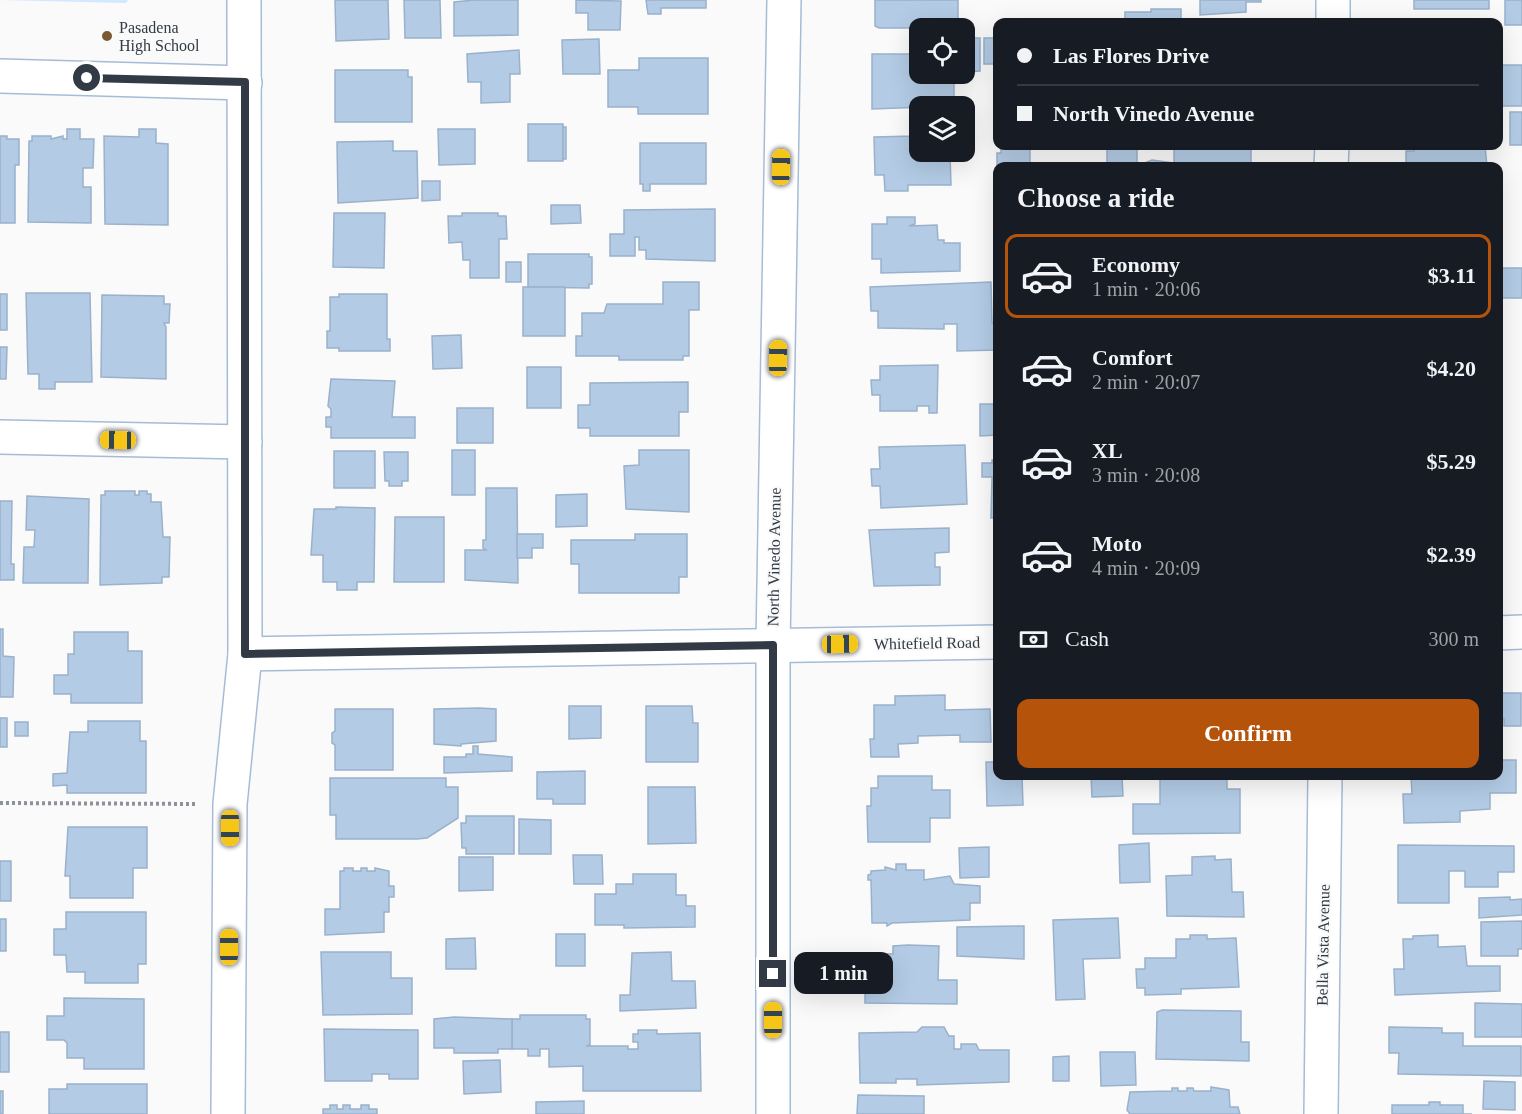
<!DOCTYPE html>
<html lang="en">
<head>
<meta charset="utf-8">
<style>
  :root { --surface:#171b24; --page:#242831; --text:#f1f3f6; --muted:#9ea1a6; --line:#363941; --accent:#b45309 }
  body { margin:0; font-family:Georgia,serif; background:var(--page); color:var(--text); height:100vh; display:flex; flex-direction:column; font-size:22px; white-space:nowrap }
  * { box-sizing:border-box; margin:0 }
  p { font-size:20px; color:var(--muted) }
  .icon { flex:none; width:33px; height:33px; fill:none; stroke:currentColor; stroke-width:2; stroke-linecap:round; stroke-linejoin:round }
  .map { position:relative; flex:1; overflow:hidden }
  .drawer { position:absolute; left:993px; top:162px; width:510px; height:618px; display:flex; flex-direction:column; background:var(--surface); border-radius:12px; box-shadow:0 6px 24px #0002 }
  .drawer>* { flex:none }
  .hud { position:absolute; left:993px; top:18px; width:510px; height:132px; border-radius:12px; box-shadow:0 6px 24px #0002; display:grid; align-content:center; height:132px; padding:0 24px; background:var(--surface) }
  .fabs { position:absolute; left:909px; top:18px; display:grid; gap:12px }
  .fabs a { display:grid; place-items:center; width:66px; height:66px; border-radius:12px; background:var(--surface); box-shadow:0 6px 24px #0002; font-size:30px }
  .end { position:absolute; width:27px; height:27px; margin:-14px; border:8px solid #313a45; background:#fff; box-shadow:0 0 0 3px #fff }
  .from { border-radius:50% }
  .bubble { position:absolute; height:42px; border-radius:12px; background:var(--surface); box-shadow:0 6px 24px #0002; font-size:20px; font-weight:700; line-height:42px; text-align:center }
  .car { position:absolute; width:18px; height:36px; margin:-18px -9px; border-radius:8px; box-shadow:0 0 4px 2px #0007; background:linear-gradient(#f5c518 24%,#345 0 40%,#f5c518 0 76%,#345 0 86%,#f5c518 0) }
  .hud b { display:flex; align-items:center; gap:21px; height:57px; font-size:22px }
  .hud b+b { border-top:2px solid var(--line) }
  .hud i { width:15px; height:15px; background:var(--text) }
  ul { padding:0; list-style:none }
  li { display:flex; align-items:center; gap:18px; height:84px; margin:0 12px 9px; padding:0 12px; border:3px solid transparent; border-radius:12px }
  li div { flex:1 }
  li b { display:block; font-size:22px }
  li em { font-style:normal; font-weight:700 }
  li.on { border-color:var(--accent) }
  li>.icon { width:54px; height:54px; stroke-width:1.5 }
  h2 { padding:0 24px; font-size:27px; line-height:72px }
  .pay { display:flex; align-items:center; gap:15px; height:66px; padding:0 24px; font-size:22px }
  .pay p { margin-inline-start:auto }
  .action { display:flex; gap:12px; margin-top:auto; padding:12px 24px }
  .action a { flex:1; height:69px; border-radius:12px; background:var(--accent); color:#fff; font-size:24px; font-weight:700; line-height:69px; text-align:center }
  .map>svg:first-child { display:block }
</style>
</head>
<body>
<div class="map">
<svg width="1522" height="1114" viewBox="0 0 1522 1114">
  <rect width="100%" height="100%" fill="#fafafa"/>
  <path fill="#d3e7ff" d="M0,0H128L126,3Z"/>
  <g fill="#b3cbe5" stroke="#9ab1cb" stroke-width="1.5">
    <path d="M335,0H388L389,39L336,41Z"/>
    <path d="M404,0H440L441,38H405Z"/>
    <path d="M474,0H518V35L454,36V2Z"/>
    <path d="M576,0L621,1L620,30H588V13H576Z"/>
    <path d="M646,0H706V8H661V14H648Z"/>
    <path d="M875,0H958V20H954V28H879L875,26Z"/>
    <path d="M1200,0H1261V2H1246V12L1200,15Z"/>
    <rect x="1414" y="0" width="75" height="9"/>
    <rect x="1505" y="0" width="17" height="25"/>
    <path d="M1151,9H1181V22H1125V12H1151Z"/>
    <path d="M964,38H980V71L964,72Z"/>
    <rect x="984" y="38" width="14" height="26"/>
    <path d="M599,39L600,74H563L562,40Z"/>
    <path d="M519,50L520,74H510V102L481,103V82H468L467,54Z"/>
    <path d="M872,54H920V74H940V79H954V106L872,109Z"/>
    <path d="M639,58H708V114H638V107H608V70H639Z"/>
    <rect x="1498" y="65" width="24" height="41"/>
    <path d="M335,70H408V77H412V122H335Z"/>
    <rect x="1510" y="112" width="12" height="33"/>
    <rect x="528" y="124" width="35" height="37"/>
    <rect x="563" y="127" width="3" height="32"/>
    <path d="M67,129H80V139H94L93,168H83V187H91V223L28,222L29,141H32V136H51V139L63,136V139H67Z"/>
    <path d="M139,129H156V143L168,144V225L105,224L104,136L139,137Z"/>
    <path d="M438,129H475V164L439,165Z"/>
    <path d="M914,129H920V152H950L951,185H908V191H885L884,175H875L874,137L914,136Z"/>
    <path d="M0,136H7V139H19V165H15V223H0Z"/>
    <path d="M393,141V151H417L418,198L338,203L337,142Z"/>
    <path d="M640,143H706V184H650V191H643V184H640Z"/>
    <path d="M1001,146H1030V166L997,165V153H1001Z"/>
    <rect x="1107" y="146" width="30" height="18"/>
    <path d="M1189,146L1251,148V166H1142V164L1152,160L1174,163V147Z"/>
    <path d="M1414,146H1485L1487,166H1406V151H1414Z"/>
    <path d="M422,181H440V200L422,201Z"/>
    <path d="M551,205H580L581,223L551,224Z"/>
    <path d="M715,209V261L646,259V250H639V237H635V256H610V234H624V210Z"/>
    <path d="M334,213H385L384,268L333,267Z"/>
    <path d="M462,213H498V216H506L507,239H499V278H470V260H463L462,242L449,243L448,216H462Z"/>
    <path d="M887,217H915V224L909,226L937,225L938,240H944V243H960V271L881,273V259H872V224H887Z"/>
    <path d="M528,254H589V257H592V284H589V288L528,287Z"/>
    <rect x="506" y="262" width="15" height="20"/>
    <rect x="1498" y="268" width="24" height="30"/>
    <path d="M663,282H699V310H689V356H683V360H619V356H576V336H582V313H604L607,304H663Z"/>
    <path d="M991,282L992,323H998V350L957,351V324H944V329L878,328V311H871L870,287Z"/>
    <rect x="523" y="287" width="42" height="49"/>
    <path d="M26,293H90L92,382H55V389H39V374H28Z"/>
    <rect x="0" y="294" width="7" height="36"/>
    <path d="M339,294H387V339H390V351H339V348H327V331H330V297H339Z"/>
    <path d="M102,295L164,296V304H170L169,323H164L166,327V379L101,377Z"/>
    <path d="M461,335L462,368L433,369L432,336Z"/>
    <path d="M0,347H7L6,379H0Z"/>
    <path d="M938,365L937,413H929V406H917V411H880V395H872L871,380H880V366Z"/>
    <rect x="527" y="367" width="34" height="41"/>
    <path d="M331,379L395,381L392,417H415V438H331V427H326V417H331V409L328,406Z"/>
    <path d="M688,382V412H679V436H590V428H578V405H590V383Z"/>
    <path d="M980,404H998V435L980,436Z"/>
    <rect x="457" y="408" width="36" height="35"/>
    <path d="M965,445L967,504L881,508L880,486H872L871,469H880L879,447Z"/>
    <rect x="452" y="450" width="23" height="45"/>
    <path d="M639,450H689V512L626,509L624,466L639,465Z"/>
    <rect x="334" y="451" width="41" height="37"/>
    <path d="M384,452H408V481H402V486H389V481H385Z"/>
    <path d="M992,460H998V518H991L992,477H982V463H992Z"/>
    <path d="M486,488H517L518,583L465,580V550H486L483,548V540H486Z"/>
    <path d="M105,491H135V495H139V491H147V494H151V502H161L163,537H170L169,577H162V583L100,585L101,495H105Z"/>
    <path d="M587,494V526L556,527V495Z"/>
    <path d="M27,496L89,499L88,583H23L24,547H34L35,530H26Z"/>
    <path d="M0,501H12L11,564H14V580H0Z"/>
    <path d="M336,507L375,508L374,582H357V590H337V582H323V555H311L314,509H336Z"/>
    <path d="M395,517H444V582H394Z"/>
    <path d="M949,528V552L935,553V567H940V585L874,586L869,530Z"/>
    <path d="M517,534H543V548H532V558H517Z"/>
    <path d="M635,534H687V577H679V593H579V564H571V540H635Z"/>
    <path d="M0,629H3V656L14,657L13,697H0Z"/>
    <path d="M74,632H128V651H142V703H71V694H54V675H68V654H74Z"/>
    <path d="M1498,693H1521V726H1504V719H1501V732H1498Z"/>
    <path d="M945,695V710L990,709L991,742H960V735L918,736V743L898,744L899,757H871L870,739H874V705H895V696Z"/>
    <path d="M569,706H601V738L569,739Z"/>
    <path d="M646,706H692L693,723H698V762H646Z"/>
    <path d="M479,708L496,709V741L461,744V746L434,744V709Z"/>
    <path d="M335,709H393V770H335V745L332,743V733L335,731Z"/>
    <rect x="0" y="718" width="7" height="29"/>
    <path d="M88,721H140V741H146V793H67V785L53,786V774L67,773L70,732H88Z"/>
    <rect x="15" y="722" width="13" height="14"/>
    <path d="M473,746H478V754L512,757V771L444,773V757H466V754H473Z"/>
    <path d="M1498,760H1516V793H1490V809L1460,811V822L1404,823L1403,794H1412L1411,776H1498Z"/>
    <path d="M986,762H998V776H1022L1023,805L987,806Z"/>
    <path d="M585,771V804H553V799H537V772Z"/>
    <path d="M878,776H932V790H950V818H930V842H868L867,806H871V788H878Z"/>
    <path d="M1091,776H1122L1123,796L1092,797Z"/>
    <path d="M1160,776H1227V789H1240V833L1133,834V804H1160Z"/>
    <path d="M330,778H446V787H458V818L427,838L417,839H336V815H330Z"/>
    <path d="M648,787H695L696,843L648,844Z"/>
    <path d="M466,816H514V854H466V848H462L461,823H466Z"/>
    <path d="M519,819L551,820V854H519Z"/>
    <path d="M68,827H147V868H133V898H70V876H65Z"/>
    <path d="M1149,843L1150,882L1120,883L1119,845Z"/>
    <path d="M1398,845L1514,846V872H1498V887H1465V871H1449V903H1398Z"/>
    <path d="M989,847V877L960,878L959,848Z"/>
    <path d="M573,855H602L603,884H574Z"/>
    <path d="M1215,856V860L1231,859L1232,892H1243L1244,917L1167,916L1166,876L1192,875V857Z"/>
    <path d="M459,857H493V890L459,891Z"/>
    <rect x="0" y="861" width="11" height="40"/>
    <path d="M896,864H906V870H924V880L950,876L954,884L980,886V903H970V920L892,923L887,926V923H872L871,880H868V875L871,874V871L885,870V867L896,870Z"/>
    <path d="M344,868H353V871H361V868H367V871H375V868L389,871V886H394V897H389V912H384V932L325,935V909H340V871H344Z"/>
    <path d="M633,874H676V895H686V906H695V927L624,928V925H595V894H616V884H633Z"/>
    <path d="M1510,897V900L1522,899V915L1479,918V898Z"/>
    <path d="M66,912H146V964H138V983H85V972H67L66,955H54V929H66Z"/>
    <path d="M1118,918L1120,958L1083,959L1085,999L1056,1000L1053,920Z"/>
    <rect x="0" y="919" width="6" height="32"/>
    <path d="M1522,921V949H1518V956H1481V922Z"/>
    <path d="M1024,926V959L957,956V927Z"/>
    <rect x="556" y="934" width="29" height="32"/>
    <path d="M1190,935H1207V939L1236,938L1239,987L1181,989V994L1145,995V988H1137L1136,969H1145V958H1176V939H1190Z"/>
    <path d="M1438,935V947L1465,946L1467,966H1500V991L1395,995L1394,969H1404L1403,939H1413V936Z"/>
    <path d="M475,938L476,969H446V939Z"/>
    <path d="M908,945L939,946L938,980H957V1004L865,1003V975H872V953L893,954V946Z"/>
    <path d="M321,952H391V978H412V1014L323,1015Z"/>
    <path d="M671,952L672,981H695L696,1008L620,1011V995H630L632,953Z"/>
    <path d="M64,998L144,999V1069H84V1058H67V1043L64,1040H47V1016H64Z"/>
    <path d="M1475,1003L1522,1004V1037H1475Z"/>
    <path d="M1162,1010L1241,1011V1042H1249V1061L1156,1059L1157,1012Z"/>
    <path d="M520,1015H586V1019H590V1045L586,1046H628V1049H638V1042H633V1034H638V1030H657V1034L700,1033L701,1091H583V1066L549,1067V1049H540V1056H528V1049H512V1019H520Z"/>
    <path d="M454,1017L512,1019V1049H498V1053H454V1048H434V1019Z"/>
    <path d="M922,1027H944L949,1036H954V1049H961V1044H976L979,1050H1009V1082L917,1085V1079H896V1083H860L859,1033L917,1032Z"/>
    <path d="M1389,1027L1442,1028V1033H1463V1046H1521V1076L1398,1074L1399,1053H1389Z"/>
    <path d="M324,1029L418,1030V1079H389V1074H372V1081H325Z"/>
    <rect x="0" y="1032" width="9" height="40"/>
    <path d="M1100,1052H1135L1136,1085L1101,1086Z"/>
    <path d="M1069,1056V1081H1053V1057Z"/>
    <path d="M500,1060L501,1092L464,1094L463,1061Z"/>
    <path d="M1484,1081L1515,1082V1110L1483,1109Z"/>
    <path d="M67,1084H147V1114H49V1089H67Z"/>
    <path d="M1211,1087L1229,1090L1230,1107H1238L1240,1114H1130L1127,1110L1130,1092L1172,1091V1088H1178V1091H1187V1088H1193L1194,1091H1211Z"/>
    <rect x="0" y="1091" width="3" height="23"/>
    <path d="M858,1095L924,1096V1114H857Z"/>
    <path d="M584,1101V1114H536V1102Z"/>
    <path d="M1429,1102H1440V1105H1463V1114H1472H1392V1105H1429Z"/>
    <path d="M330,1105H337V1109H343V1105H350V1109H361V1105H369V1109H377V1114H323V1109H330Z"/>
  </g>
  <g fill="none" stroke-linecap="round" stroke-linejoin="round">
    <defs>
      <g id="minor">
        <path d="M1333,22V0"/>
        <path d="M0,76L245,83"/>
        <path d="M1331,166L1332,146"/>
        <path d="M0,437L245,442"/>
        <path d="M1498,633L1522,632"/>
        <path d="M245,654L998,642"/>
        <path d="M228,1114L230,804L245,654L244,0"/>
        <path d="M773,1114V645L784,0"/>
        <path d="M1321,1114L1325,776"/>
      </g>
    </defs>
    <use href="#minor" stroke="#a5bcd6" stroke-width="36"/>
    <path stroke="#8d9298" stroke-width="4" stroke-dasharray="3 3" stroke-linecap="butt" d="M0,803L196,804"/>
    <use href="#minor" stroke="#fff" stroke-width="33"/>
  </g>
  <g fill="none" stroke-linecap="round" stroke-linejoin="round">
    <path stroke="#313a45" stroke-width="8" d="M87,78L245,82V654L773,645V974"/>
  </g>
  <circle fill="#7a5a30" stroke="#fafafa" stroke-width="2" cx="107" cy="36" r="6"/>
  <g text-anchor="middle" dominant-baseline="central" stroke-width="4.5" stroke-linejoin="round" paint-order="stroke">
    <g font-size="16" fill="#313a45" stroke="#fafafa" text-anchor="start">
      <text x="119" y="27">Pasadena<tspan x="119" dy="18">High School</tspan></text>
    </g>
    <g font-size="16" fill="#313a45" stroke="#fafafa">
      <text transform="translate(774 557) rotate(-89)">North Vinedo Avenue</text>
      <text transform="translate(927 643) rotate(-1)">Whitefield Road</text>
      <text transform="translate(1323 945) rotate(-89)">Bella Vista Avenue</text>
    </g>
  </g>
</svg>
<div class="fabs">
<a><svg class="icon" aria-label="locate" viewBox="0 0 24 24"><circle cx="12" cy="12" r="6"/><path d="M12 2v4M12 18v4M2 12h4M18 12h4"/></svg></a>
<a><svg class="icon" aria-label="layers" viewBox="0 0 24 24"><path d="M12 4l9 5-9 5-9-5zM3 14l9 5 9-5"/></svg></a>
</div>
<i class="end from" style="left:87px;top:78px"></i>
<i class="end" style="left:773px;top:974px"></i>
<div class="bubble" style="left:794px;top:952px;width:99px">1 min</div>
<i class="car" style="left:781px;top:167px;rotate:1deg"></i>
<i class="car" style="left:778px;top:358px;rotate:1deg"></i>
<i class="car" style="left:118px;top:440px;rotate:271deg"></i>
<i class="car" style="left:840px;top:644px;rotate:89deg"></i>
<i class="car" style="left:230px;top:828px;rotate:180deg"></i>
<i class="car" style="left:229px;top:947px;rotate:0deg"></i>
<i class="car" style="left:773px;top:1020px;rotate:0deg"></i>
<div class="hud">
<b><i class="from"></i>Las Flores Drive</b>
<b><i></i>North Vinedo Avenue</b>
</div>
<section class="drawer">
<h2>Choose a ride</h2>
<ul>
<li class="on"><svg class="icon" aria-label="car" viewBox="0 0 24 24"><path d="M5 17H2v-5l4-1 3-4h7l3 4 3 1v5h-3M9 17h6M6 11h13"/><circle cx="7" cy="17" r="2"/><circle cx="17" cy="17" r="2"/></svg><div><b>Economy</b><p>1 min · 20:06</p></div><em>$3.11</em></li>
<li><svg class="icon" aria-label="car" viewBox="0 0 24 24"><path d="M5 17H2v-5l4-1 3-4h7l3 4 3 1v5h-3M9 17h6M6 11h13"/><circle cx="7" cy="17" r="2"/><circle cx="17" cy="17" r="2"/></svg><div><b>Comfort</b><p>2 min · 20:07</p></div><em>$4.20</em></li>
<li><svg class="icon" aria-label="car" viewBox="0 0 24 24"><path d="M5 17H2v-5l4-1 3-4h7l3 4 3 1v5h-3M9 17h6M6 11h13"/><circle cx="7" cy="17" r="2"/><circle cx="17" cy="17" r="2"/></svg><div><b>XL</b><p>3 min · 20:08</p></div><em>$5.29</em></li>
<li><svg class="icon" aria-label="car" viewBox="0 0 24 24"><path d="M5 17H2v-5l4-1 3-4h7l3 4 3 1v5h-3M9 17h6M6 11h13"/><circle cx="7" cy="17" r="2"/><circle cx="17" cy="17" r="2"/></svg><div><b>Moto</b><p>4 min · 20:09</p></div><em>$2.39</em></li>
</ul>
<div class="pay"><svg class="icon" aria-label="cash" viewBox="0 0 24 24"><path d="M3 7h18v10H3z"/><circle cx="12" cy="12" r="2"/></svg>Cash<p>300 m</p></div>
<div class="action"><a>Confirm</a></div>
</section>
</div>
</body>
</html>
